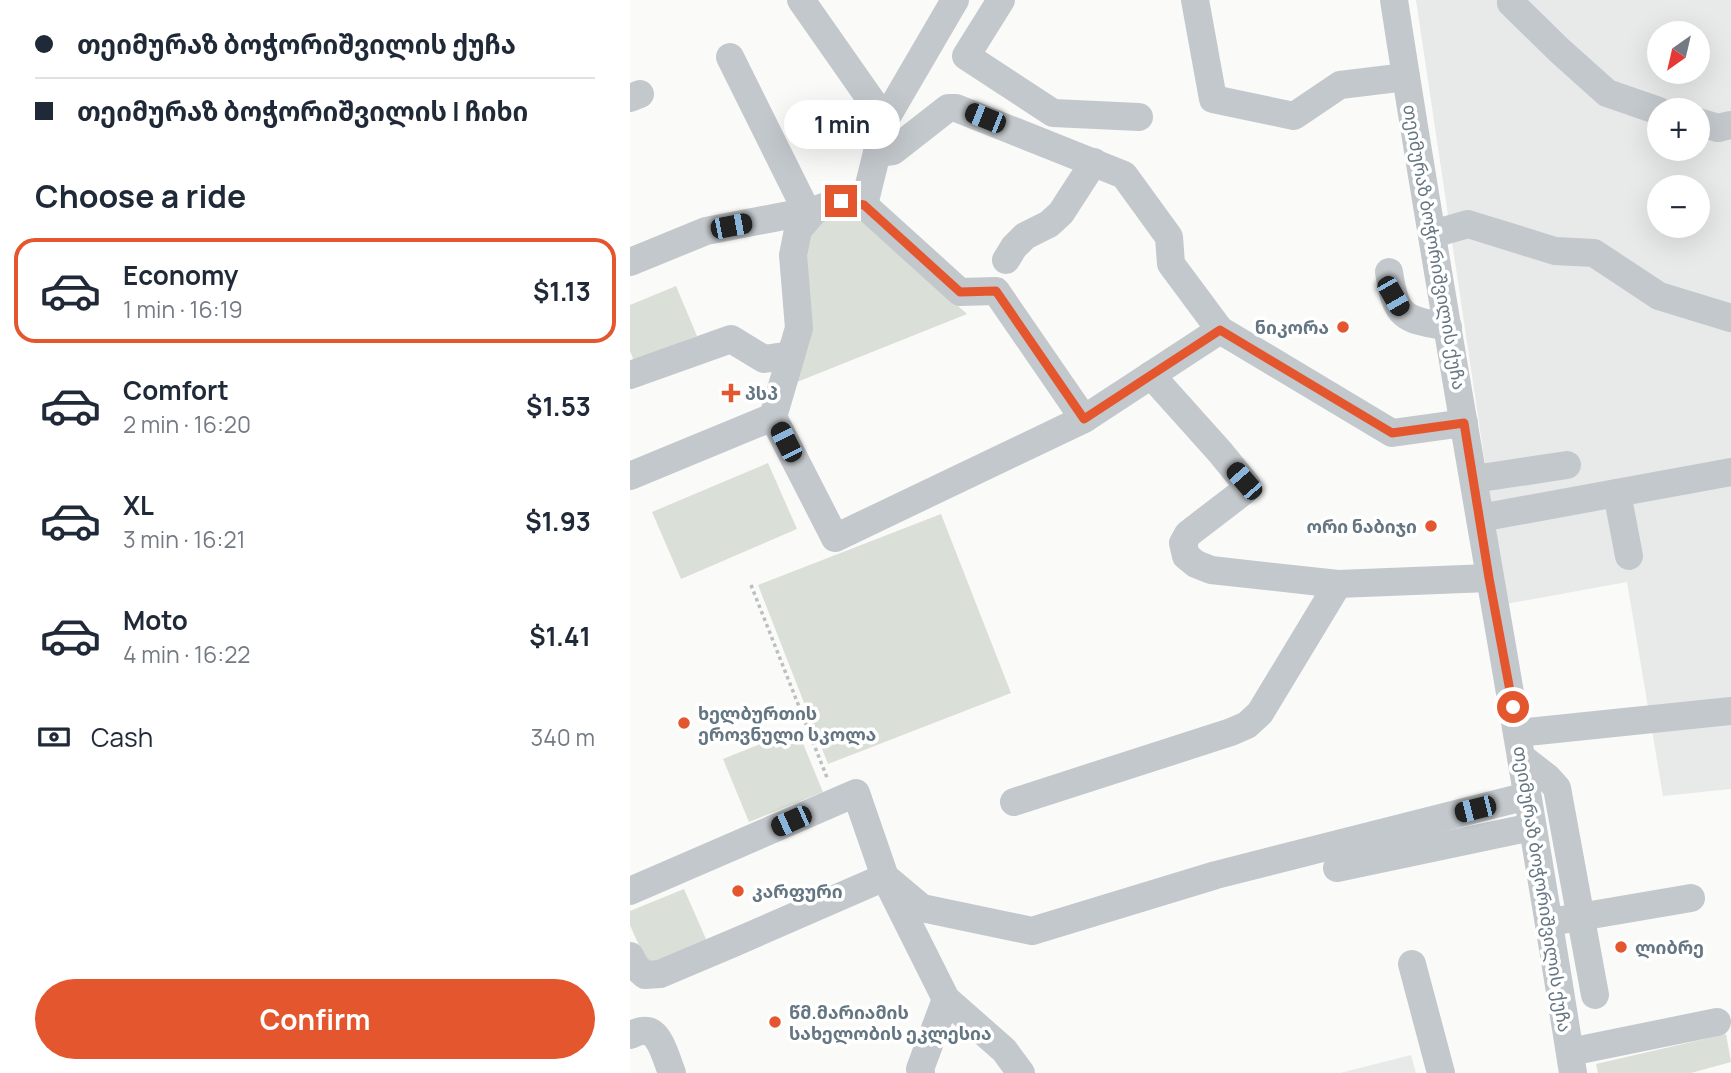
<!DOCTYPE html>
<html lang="en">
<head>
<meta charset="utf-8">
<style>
  :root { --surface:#fff; --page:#f2f2f3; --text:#1f2937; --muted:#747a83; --line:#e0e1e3; --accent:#e4572e }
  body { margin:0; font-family:Manrope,"Noto Sans Georgian",sans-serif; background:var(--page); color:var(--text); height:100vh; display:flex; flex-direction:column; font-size:26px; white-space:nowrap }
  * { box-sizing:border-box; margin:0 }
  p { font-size:23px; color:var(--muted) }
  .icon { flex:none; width:38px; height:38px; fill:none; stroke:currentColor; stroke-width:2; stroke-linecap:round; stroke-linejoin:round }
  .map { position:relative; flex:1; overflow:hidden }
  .details { display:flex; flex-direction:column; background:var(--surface); width:630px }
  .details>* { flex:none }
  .hud { display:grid; align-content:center; height:154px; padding:0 35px; background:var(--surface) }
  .needle { width:46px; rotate:214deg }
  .controls { position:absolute; left:1017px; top:21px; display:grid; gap:14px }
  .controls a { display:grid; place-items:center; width:63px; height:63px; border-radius:50%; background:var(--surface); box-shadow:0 7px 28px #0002; font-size:35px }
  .end { position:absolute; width:32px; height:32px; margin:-16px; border:9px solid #e4572e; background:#fff; box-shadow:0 0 0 4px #fff }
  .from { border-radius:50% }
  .bubble { position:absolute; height:49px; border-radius:24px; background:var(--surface); box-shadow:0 7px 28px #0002; font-size:23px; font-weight:700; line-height:49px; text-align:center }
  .car { position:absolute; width:21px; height:42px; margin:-21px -10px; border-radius:9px; box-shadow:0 0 5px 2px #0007; background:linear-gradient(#222 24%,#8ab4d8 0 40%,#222 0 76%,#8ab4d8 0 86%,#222 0) }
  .hud b { display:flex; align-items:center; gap:24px; height:66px; font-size:26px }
  .hud b+b { border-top:2px solid var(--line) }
  .hud i { width:18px; height:18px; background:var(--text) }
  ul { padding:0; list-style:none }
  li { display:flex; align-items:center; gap:21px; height:105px; margin:0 14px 10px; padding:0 21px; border:4px solid transparent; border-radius:21px }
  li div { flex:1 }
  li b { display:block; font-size:26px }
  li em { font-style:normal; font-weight:700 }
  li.current { border-color:var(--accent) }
  li>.icon { width:63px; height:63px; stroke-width:1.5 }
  h2 { padding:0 35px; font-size:32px; line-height:84px }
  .pay { display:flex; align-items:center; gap:18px; height:77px; padding:0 35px; font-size:26px }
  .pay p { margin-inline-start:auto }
  .cta { display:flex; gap:14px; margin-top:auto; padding:14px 35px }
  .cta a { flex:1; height:80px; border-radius:42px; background:var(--accent); color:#fff; font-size:28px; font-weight:700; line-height:80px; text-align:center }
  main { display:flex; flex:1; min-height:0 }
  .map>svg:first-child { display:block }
</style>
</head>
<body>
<main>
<section class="details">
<div class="hud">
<b><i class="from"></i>თეიმურაზ ბოჭორიშვილის ქუჩა</b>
<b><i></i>თეიმურაზ ბოჭორიშვილის I ჩიხი</b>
</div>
<h2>Choose a ride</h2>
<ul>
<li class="current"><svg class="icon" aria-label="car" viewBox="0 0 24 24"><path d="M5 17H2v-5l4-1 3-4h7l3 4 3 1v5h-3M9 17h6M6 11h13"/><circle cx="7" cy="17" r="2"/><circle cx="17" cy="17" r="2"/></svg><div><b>Economy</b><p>1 min · 16:19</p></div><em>$1.13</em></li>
<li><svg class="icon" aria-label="car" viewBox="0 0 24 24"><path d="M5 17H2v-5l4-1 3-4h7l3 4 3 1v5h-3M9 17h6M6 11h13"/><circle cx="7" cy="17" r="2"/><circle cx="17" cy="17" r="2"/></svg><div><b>Comfort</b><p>2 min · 16:20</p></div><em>$1.53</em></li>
<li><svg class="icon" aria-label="car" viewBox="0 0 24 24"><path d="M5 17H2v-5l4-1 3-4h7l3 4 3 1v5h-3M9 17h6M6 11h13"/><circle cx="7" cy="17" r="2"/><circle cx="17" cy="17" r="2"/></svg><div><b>XL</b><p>3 min · 16:21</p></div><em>$1.93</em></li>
<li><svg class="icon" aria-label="car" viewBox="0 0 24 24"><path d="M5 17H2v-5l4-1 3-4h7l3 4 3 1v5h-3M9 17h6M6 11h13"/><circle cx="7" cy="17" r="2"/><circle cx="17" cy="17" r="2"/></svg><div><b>Moto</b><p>4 min · 16:22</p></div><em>$1.41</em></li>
</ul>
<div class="pay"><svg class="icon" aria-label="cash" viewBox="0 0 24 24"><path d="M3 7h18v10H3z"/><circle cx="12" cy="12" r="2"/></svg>Cash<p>340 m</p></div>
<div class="cta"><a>Confirm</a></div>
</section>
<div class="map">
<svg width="1101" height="1073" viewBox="0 0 1101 1073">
  <rect width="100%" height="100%" fill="#fafaf8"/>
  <g fill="#e8e9e9" fill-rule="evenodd">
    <path d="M786,0H1101V789L1033,796L997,582L876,604ZM1029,33H1068V72H1029ZM1029,110H1068V149H1029ZM1029,187H1068V226H1029Z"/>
    <path d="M781,1055L786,1073H710Z"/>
  </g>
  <g fill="#dadfd7">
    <path d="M210,212L227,215L337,314L167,382L176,241L191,221Z"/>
    <path d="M46,286L67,336L4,361L0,351V305Z"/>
    <path d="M138,463L167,529L51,579L22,512Z"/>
    <path d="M311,514L381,693L198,764L128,585Z"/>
    <path d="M167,729L193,792L119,822L93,759Z"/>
    <path d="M54,889L83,955L24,980L0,925V911Z"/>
    <path d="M1096,1034L1101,1062L1061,1073H968L966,1064Z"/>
  </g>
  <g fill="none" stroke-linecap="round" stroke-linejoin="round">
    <path stroke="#bbbfc2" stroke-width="3.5" stroke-dasharray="3.5 3.5" stroke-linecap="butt" d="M121,585L198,780"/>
    <g stroke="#c3c8cc" stroke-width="28">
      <path d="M171,0L255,120"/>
      <path d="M371,0L336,56L423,113L509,117"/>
      <path d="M565,0L583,99L664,116L710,85L776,77"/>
      <path d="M764,0C819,359 887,715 943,1073"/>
      <path d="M881,0V3L929,50L977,93L1029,111"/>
      <path d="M100,57L177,212"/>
      <path d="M0,98L10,94"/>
      <path d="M1068,122L1088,128L1101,125"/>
      <path d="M247,153L263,151L318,108H326L494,175L539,237L541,264L590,330"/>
      <path d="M234,205L255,120L325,0"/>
      <path d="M803,234L838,224L925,251L964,253L1029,296L1101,318"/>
      <path d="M376,260L384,247L395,236L419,224L431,213L464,162"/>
      <path d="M0,262L76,231L185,210"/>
      <path d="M759,272C766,319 774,319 818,327"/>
      <path d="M0,375L101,339L134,359L161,355"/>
      <path d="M521,375L590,452L617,485L614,491L558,534L553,543L556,556L566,564L581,570L708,584L859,578"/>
      <path d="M143,417L205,538L454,419L590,330L762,433L834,423"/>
      <path d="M143,417L169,328L163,255L168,230L185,210L211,201L234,205L330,292L366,291L454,419"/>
      <path d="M0,476L143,417"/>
      <path d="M844,479L937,465"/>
      <path d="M987,493L999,556"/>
      <path d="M850,518L1101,472"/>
      <path d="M888,733L1101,711"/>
      <path d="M891,757L918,778L927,788L965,995"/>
      <path d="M384,802L601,732L617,725L630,713L708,584"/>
      <path d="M707,868L902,827"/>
      <path d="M0,891L226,793L255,877L292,908L402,931L586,875L897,796"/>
      <path d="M932,920L1061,898"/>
      <path d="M0,956L6,967L15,975L30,974L101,944L255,877L316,999L374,1050L391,1073"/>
      <path d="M782,964L811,1073"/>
      <path d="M0,1035C5,1033 11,1030 17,1031C30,1032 37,1061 42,1073"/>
      <path d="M940,1052L1087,1022"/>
      <path d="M291,1073L290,1069L316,999"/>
    </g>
  </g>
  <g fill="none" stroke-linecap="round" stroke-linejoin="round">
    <path stroke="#e4572e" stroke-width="9" d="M211,201L234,205L330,292L366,291L454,419L590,330L762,433L834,423L859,578L883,707"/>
  </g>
  <g fill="#e4572e" stroke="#fff" stroke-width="2.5">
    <circle cx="713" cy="327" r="7"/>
    <path d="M97.5 382.5h7v7h7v7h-7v7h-7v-7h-7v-7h7z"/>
    <circle cx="801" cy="526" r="7"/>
    <circle cx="54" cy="723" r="7"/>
    <circle cx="108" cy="891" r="7"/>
    <circle cx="991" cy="947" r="7"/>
    <circle cx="145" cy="1022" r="7"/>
  </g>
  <g text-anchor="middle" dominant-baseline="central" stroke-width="7" stroke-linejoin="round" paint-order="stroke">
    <g font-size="18" fill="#657683" stroke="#fff">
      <text transform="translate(805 247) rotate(80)">თეიმურაზ ბოჭორიშვილის ქუჩა</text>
      <text transform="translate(913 889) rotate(81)">თეიმურაზ ბოჭორიშვილის ქუჩა</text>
    </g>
    <g font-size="18" font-weight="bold" fill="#657683" stroke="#fff" text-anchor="start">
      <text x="699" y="327" text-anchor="end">ნიკორა</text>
      <text x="115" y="393">პსპ</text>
      <text x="787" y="526" text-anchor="end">ორი ნაბიჯი</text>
      <text x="68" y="713">ხელბურთის<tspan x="68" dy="21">ეროვნული სკოლა</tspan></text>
      <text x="122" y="891">კარფური</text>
      <text x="1005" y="947">ლიბრე</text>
      <text x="159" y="1012">წმ.მარიამის<tspan x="159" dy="21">სახელობის ეკლესია</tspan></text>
    </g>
  </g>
</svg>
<div class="controls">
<a><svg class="needle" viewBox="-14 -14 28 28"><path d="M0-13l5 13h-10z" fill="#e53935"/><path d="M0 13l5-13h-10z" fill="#747a83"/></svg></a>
<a>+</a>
<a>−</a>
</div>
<i class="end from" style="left:883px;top:707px"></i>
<i class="end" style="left:211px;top:201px"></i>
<div class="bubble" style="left:154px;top:100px;width:116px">1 min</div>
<i class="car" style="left:355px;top:118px;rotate:292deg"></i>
<i class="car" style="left:101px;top:226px;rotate:79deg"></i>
<i class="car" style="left:763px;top:296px;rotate:150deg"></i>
<i class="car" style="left:156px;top:442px;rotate:333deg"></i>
<i class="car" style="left:614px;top:481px;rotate:319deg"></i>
<i class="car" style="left:845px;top:809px;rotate:256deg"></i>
<i class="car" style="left:161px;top:821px;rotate:246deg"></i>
</div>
</main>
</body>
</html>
